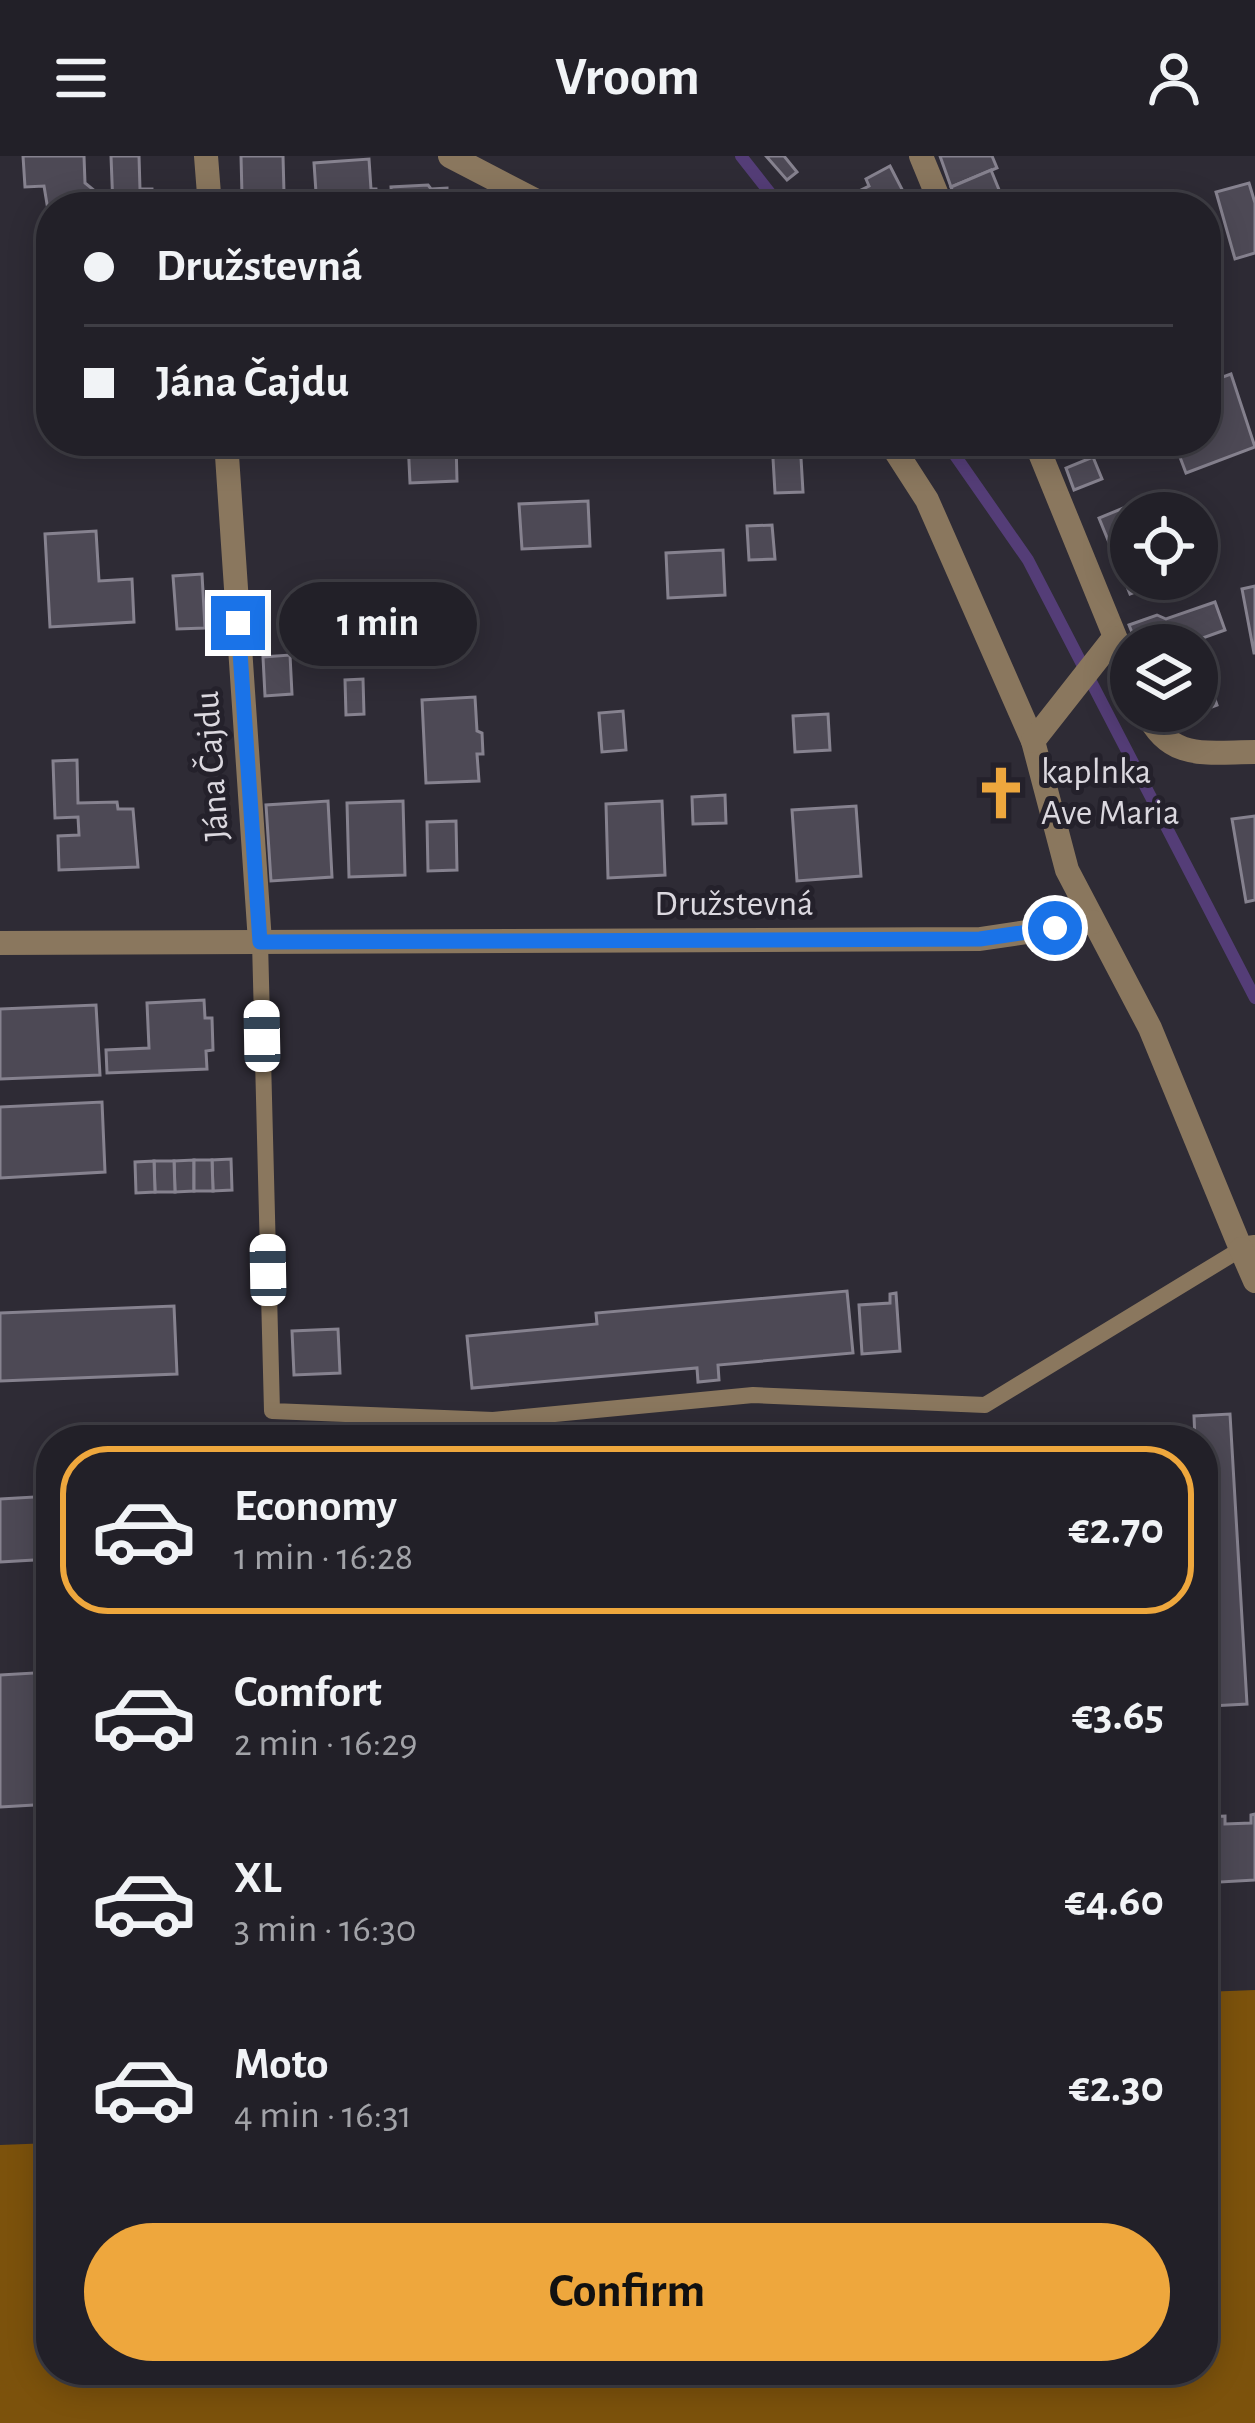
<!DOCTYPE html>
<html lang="en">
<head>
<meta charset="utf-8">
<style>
  :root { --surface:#222028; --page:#2e2d34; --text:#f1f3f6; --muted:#a2a3a8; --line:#3f3e45; --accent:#eea73d }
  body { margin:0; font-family:"Alegreya Sans",sans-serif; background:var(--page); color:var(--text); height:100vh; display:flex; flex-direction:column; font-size:45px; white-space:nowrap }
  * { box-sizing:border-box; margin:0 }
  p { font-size:39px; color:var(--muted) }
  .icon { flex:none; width:66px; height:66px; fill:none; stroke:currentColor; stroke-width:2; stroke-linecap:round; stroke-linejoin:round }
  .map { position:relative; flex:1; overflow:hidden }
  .details { position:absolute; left:36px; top:1269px; width:1182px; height:960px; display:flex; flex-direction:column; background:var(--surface); border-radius:48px; box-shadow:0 6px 30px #0003,0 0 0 3px var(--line) }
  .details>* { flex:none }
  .hud { position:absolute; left:36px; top:36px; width:1185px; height:264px; border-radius:48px; box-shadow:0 6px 30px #0003,0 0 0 3px var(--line); display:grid; align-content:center; height:264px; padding:0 48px; background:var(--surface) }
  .controls { position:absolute; left:1110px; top:336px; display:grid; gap:24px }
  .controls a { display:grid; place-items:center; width:108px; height:108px; border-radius:50%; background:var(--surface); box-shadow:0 6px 30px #0003,0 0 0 3px var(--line); font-size:60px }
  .end { position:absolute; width:54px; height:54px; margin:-27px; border:15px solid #1a73e8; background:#fff; box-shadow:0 0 0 6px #fff }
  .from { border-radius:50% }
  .bubble { position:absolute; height:84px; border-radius:42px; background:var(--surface); box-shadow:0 6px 30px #0003,0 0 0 3px var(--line); font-size:39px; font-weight:700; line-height:84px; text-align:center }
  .car { position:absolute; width:36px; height:72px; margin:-36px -18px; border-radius:15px; box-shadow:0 0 9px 3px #0007; background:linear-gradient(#fff 24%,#345 0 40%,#fff 0 76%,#345 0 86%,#fff 0) }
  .hud b { display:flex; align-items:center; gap:42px; height:114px; font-size:45px }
  .hud b+b { border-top:3px solid var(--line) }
  .hud i { width:30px; height:30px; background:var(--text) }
  ul { padding:21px 0 0; list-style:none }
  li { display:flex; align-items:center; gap:36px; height:168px; margin:0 24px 18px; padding:0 24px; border:6px solid transparent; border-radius:48px }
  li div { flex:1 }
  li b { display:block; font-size:45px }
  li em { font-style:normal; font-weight:700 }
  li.current { border-color:var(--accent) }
  li>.icon { width:108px; height:108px; stroke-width:1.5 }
  .button { display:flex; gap:24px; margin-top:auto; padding:24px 48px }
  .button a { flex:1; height:138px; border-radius:72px; background:var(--accent); color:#111; font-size:48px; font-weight:700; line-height:138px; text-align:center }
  header { display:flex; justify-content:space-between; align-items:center; height:156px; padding:0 48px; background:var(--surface); font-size:54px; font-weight:700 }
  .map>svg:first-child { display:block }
</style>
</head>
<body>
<header><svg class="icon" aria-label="menu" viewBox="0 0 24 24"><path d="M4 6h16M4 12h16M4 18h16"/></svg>Vroom<svg class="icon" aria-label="person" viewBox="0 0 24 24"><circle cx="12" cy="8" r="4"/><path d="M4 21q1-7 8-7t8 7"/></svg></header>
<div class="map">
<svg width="1255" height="2267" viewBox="0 0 1255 2267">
  <rect width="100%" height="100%" fill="#2e2b35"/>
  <path fill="#7c520c" d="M1255,1834V2267H0V1989L51,1987V2214H1203V1836Z"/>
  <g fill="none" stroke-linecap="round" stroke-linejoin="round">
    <g stroke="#543d77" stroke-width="12">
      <path d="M741,0L781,51"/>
      <path d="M945,285L1028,404L1255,842"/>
    </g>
  </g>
  <g fill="#4d4955" stroke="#86828f" stroke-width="3">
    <path d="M23,0H84L85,27L95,35L86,44L69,45L70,51L48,54L44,30L25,31Z"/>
    <path d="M111,0H139L140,33H152L153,51H113Z"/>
    <path d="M241,0H283L284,37L242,39Z"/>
    <path d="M766,0H784L797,16L787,24Z"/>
    <path d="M940,0H992L997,12L951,31Z"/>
    <path d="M369,3L371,33H376L377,47L372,51H317L314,7Z"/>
    <path d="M890,10L907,43L891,51H847L843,43L869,30L866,23Z"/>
    <path d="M991,14L1006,51H959L951,31Z"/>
    <path d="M1249,27L1255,47V97L1235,103L1216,36Z"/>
    <path d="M428,29L431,33L447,32V51H392L391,31Z"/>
    <path d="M1231,218L1255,291L1186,317L1178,296L1195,290L1193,285H1206V227Z"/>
    <path d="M289,285H329V293L290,296Z"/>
    <path d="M408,285H456L457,325L410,327Z"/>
    <path d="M646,285H701V296L647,298Z"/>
    <path d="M712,285H764V289L712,291Z"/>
    <path d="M772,285H800L803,336L775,337Z"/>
    <path d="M1093,301L1102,323L1074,334L1066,312Z"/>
    <path d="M1160,337L1168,357H1131V423H1168L1130,438L1099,362Z"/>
    <path d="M588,345L590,390L522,393L519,348Z"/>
    <path d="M772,369L775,403L749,404L747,370Z"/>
    <path d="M96,375L99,425L132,423L134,466L50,471L45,378Z"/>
    <path d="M723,394L725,439L668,442L666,397Z"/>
    <path d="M202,418L205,472L177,473L173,420Z"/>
    <path d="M1255,430V497H1254L1242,433Z"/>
    <path d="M1215,446L1225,474L1194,485L1196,489H1137L1129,469L1157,459L1166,463Z"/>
    <path d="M1197,492L1217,549L1179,563L1176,555H1197Z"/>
    <path d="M290,499L292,538L265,540L263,501Z"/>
    <path d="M363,523L364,558L346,559L345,524Z"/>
    <path d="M475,541L477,575L482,577L483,598H477L479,625L426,627L422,544Z"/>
    <path d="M623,555L626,594L602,596L599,557Z"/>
    <path d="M828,558L830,594L795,596L793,560Z"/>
    <path d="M77,604L78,647L117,646L118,653H133L138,711L59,714L58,680L79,679L78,661L55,662L53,605Z"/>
    <path d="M725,639L726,667L693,668L692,641Z"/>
    <path d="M328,645L332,721L271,725L266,649Z"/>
    <path d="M403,645L405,719L349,721L347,647Z"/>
    <path d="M662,645L665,719L608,722L606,648Z"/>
    <path d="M856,650L861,720L797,725L792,654Z"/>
    <path d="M1255,660V744L1246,746L1232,663Z"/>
    <path d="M456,665L457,714L428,715L427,666Z"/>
    <path d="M204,844L205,862H212L213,894L206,895L207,913L107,917L106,894L149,892L147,847Z"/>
    <path d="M96,849L100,919L0,923V853Z"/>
    <path d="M102,946L105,1016L0,1022V951Z"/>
    <path d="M231,1003L232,1034L213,1035L212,1004Z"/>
    <path d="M194,1004V1035L175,1036L174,1005Z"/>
    <path d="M194,1004H212L213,1035H194Z"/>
    <path d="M154,1005H174L175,1036H155Z"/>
    <path d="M154,1005L155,1036L136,1037L135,1006Z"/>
    <path d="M847,1135L853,1197L718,1209L719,1224L698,1226L697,1212L472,1232L467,1180L597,1168L596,1157Z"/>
    <path d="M896,1137L900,1195L862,1198L859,1149L890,1147V1138Z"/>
    <path d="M174,1150L177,1218L0,1225V1157Z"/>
    <path d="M338,1173L340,1217L294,1219L292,1175Z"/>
    <path d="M1230,1258L1247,1548L1211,1550L1203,1419V1284H1195L1194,1260Z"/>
    <path d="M51,1340V1403L0,1406V1343Z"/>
    <path d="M51,1516V1648L0,1651V1519Z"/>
    <path d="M1255,1658V1724L1203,1727V1661L1225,1660V1668L1251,1667V1659Z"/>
  </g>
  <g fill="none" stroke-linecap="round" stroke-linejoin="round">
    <path stroke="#8a775e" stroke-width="16" d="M260,786L272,1255L493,1264L753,1239L985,1249L1241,1093"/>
    <g stroke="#8a775e" stroke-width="24">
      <path d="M206,0L210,51"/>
      <path d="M450,0L548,51"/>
      <path d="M921,0L942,51"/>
      <path d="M226,285L260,786"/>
      <path d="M889,285L927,344L1033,585L1067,714L1150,872L1241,1093L1255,1091"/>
      <path d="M1035,285L1131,520"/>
      <path d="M1146,555C1169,606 1207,596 1255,596"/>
      <path d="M1033,585L1114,482"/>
      <path d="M0,787L980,783L1093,766"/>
      <path d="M1241,1093L1255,1125"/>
    </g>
  </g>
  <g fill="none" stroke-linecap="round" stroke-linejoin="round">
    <path stroke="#1a73e8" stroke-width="15" d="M238,467L260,786L980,783L1055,772"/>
  </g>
  <defs>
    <symbol id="church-bare" viewBox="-9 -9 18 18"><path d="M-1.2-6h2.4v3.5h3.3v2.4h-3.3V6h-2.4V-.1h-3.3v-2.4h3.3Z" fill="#eea73d" stroke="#24212b" stroke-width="2.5" paint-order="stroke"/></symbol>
  </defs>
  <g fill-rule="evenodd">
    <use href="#church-bare" x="963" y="599" width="76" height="76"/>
  </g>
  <g text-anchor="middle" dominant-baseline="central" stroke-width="10" stroke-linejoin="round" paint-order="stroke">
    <g font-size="36" fill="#dbd8df" stroke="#24212b">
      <text transform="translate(212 610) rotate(-94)">Jána Čajdu</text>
      <text x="734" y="748">Družstevná</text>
    </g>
    <g font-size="36" fill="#dbd8df" stroke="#24212b" text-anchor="start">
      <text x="1041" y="616">kaplnka<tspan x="1041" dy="41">Ave Maria</tspan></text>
    </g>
  </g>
</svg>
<div class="controls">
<a><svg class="icon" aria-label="locate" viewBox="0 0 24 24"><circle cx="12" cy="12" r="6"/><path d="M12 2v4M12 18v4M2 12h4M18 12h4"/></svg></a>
<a><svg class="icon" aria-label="layers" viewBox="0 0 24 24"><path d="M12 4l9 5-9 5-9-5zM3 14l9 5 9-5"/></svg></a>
</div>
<i class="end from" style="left:1055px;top:772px"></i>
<i class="end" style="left:238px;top:467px"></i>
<div class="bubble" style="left:279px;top:426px;width:198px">1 min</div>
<i class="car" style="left:262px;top:880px;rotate:359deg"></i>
<i class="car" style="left:268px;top:1114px;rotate:359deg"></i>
<div class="hud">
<b><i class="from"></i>Družstevná</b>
<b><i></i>Jána Čajdu</b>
</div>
<section class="details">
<ul>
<li class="current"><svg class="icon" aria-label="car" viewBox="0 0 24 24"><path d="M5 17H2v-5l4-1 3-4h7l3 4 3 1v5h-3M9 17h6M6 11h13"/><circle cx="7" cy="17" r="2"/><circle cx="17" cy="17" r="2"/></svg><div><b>Economy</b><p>1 min · 16:28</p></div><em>€2.70</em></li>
<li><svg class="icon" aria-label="car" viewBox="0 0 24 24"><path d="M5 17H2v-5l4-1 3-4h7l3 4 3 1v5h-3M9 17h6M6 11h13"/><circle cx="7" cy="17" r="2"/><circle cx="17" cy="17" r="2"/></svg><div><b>Comfort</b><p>2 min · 16:29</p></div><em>€3.65</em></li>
<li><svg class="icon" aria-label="car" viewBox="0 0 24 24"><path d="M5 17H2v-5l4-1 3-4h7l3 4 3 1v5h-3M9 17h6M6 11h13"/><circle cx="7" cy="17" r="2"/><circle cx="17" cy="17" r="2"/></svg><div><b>XL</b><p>3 min · 16:30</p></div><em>€4.60</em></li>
<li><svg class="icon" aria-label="car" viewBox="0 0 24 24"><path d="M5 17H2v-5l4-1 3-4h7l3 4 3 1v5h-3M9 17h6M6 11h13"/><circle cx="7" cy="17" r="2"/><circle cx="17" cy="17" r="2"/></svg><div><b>Moto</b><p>4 min · 16:31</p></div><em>€2.30</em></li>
</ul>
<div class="button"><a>Confirm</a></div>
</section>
</div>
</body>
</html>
